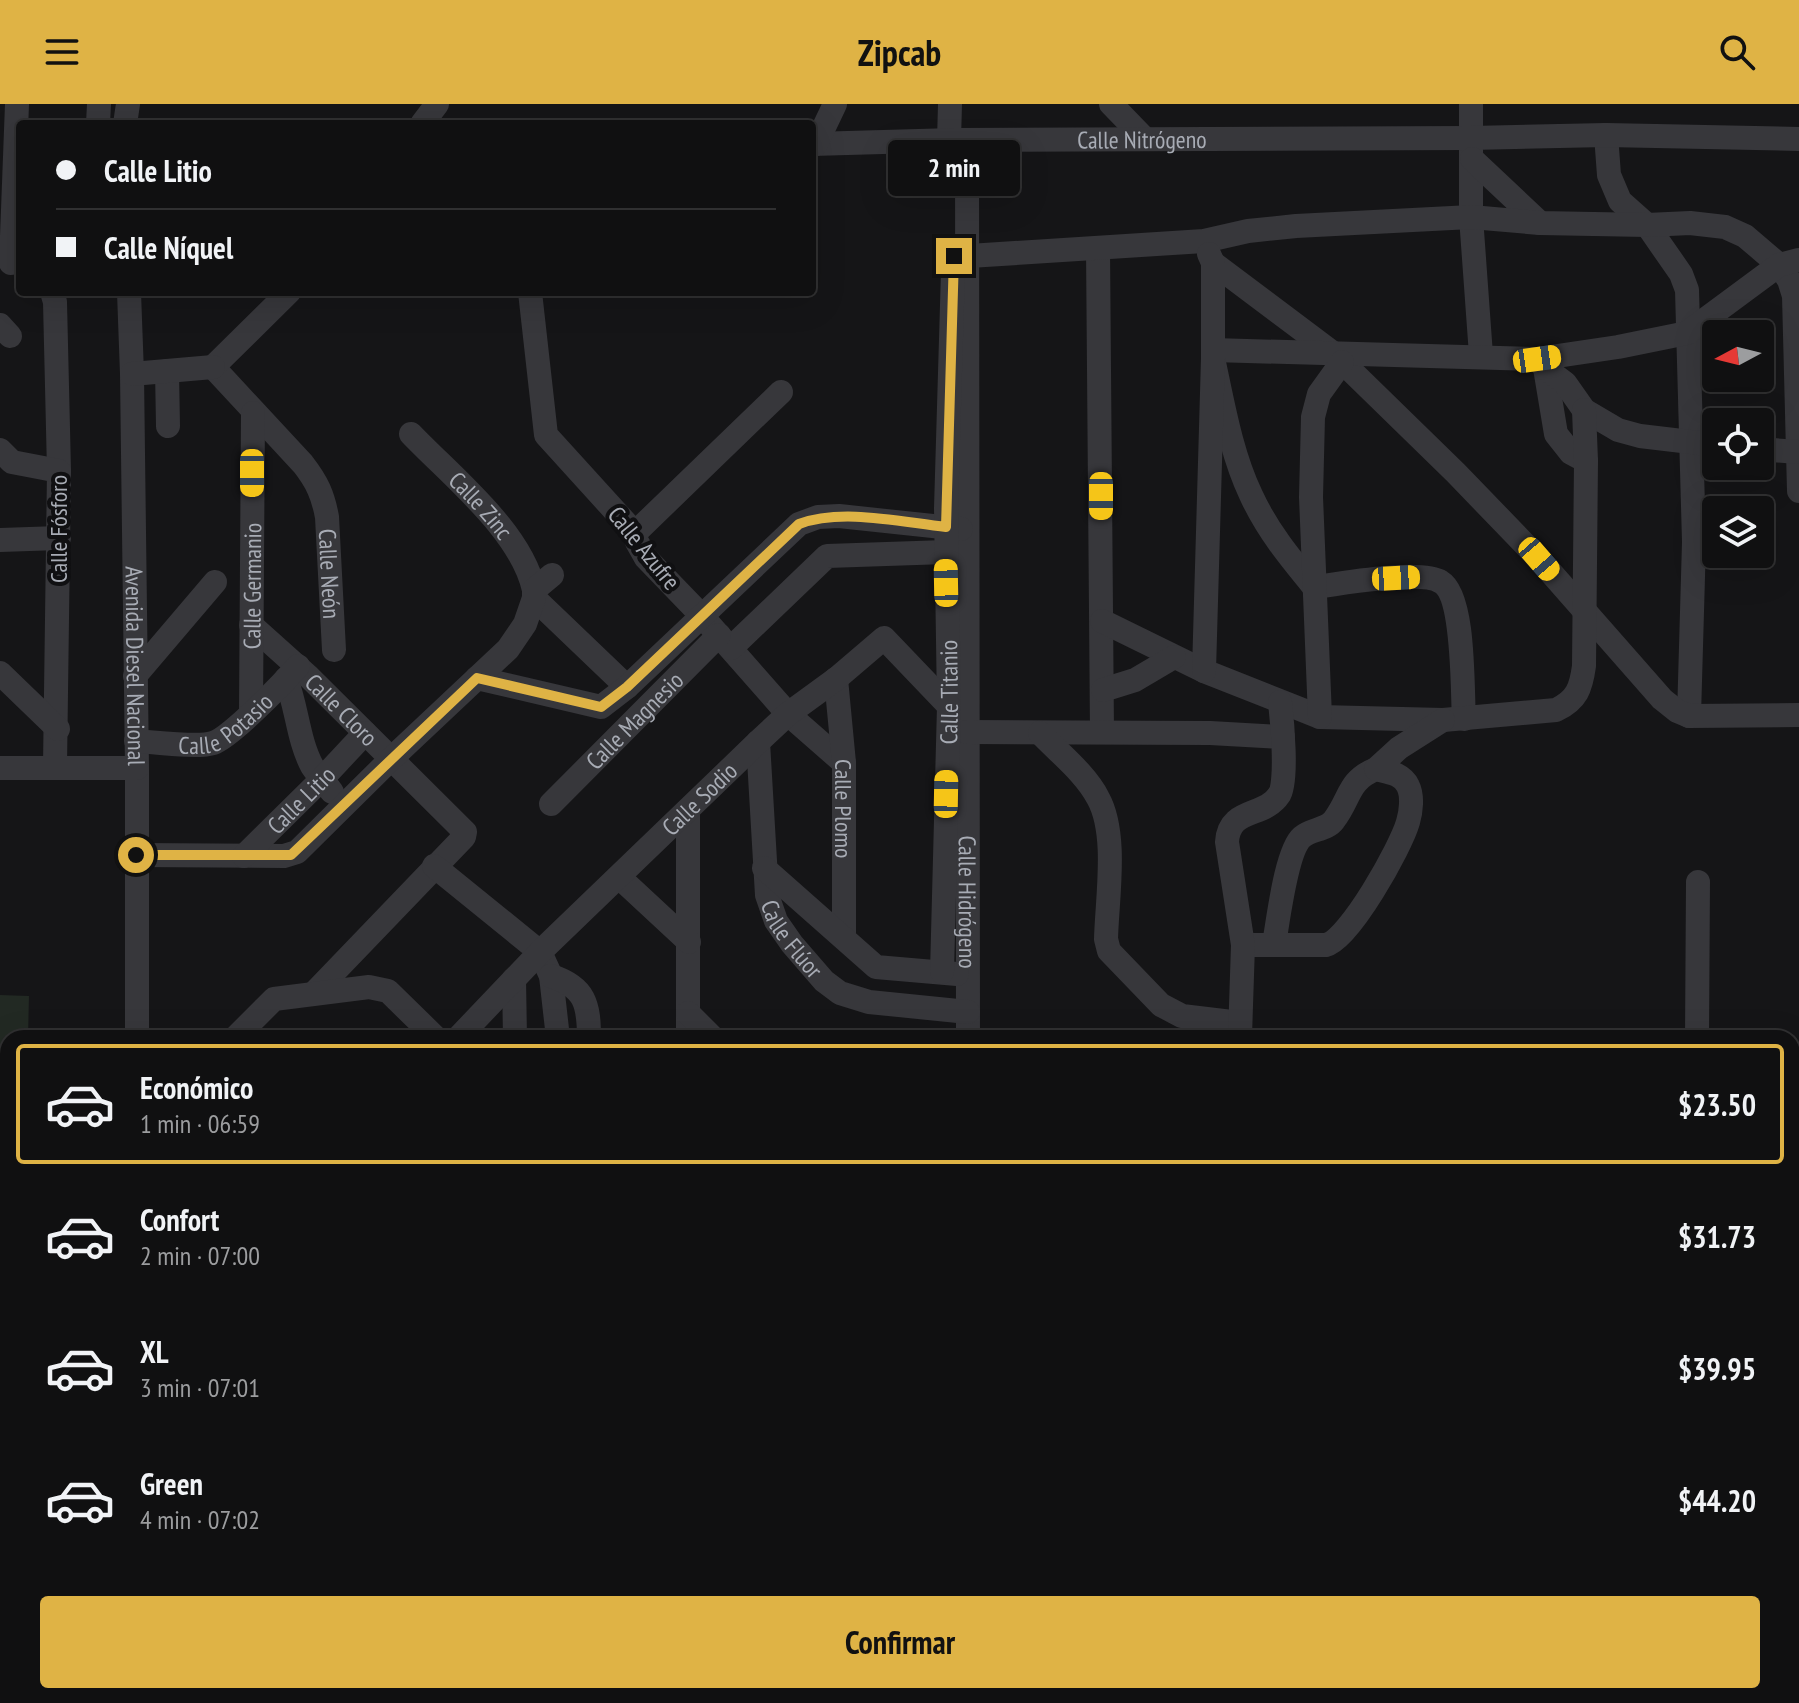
<!DOCTYPE html>
<html lang="es">
<head>
<meta charset="utf-8">
<style>
  :root { --surface:#101011; --page:#1e1e1f; --text:#f1f3f6; --muted:#9c9d9f; --line:#303031; --accent:#dfb345 }
  body { margin:0; font-family:"PT Sans Narrow",sans-serif; background:var(--page); color:var(--text); height:100vh; display:flex; flex-direction:column; font-size:30px; white-space:nowrap }
  * { box-sizing:border-box; margin:0 }
  p { font-size:26px; color:var(--muted) }
  .icon { flex:none; width:44px; height:44px; fill:none; stroke:currentColor; stroke-width:2; stroke-linecap:round; stroke-linejoin:round }
  .map { position:relative; flex:1; overflow:hidden }
  .details { position:absolute; left:0px; top:926px; width:1800px; height:674px; display:flex; flex-direction:column; background:var(--surface); border-radius:24px 24px 0 0; box-shadow:0 8px 32px #0002,0 0 0 2px var(--line) }
  .details>* { flex:none }
  .guide { position:absolute; left:16px; top:16px; width:800px; height:176px; border-radius:8px; box-shadow:0 8px 32px #0002,0 0 0 2px var(--line); display:grid; align-content:center; height:176px; padding:0 40px; background:var(--surface) }
  .needle { width:52px; rotate:263deg }
  .buttons { position:absolute; left:1702px; top:216px; display:grid; gap:16px }
  .buttons a { display:grid; place-items:center; width:72px; height:72px; border-radius:8px; background:var(--surface); box-shadow:0 8px 32px #0002,0 0 0 2px var(--line); font-size:40px }
  .end { position:absolute; width:36px; height:36px; margin:-18px; border:10px solid #dfb345; background:#111; box-shadow:0 0 0 4px #111 }
  .from { border-radius:50% }
  .bubble { position:absolute; height:56px; border-radius:8px; background:var(--surface); box-shadow:0 8px 32px #0002,0 0 0 2px var(--line); font-size:26px; font-weight:600; line-height:56px; text-align:center }
  .car { position:absolute; width:24px; height:48px; margin:-24px -12px; border-radius:10px; box-shadow:0 0 6px 2px #0007; background:linear-gradient(#f5c518 24%,#345 0 40%,#f5c518 0 76%,#345 0 86%,#f5c518 0) }
  .guide b { display:flex; align-items:center; gap:28px; height:76px; font-size:30px }
  .guide b+b { border-top:2px solid var(--line) }
  .guide i { width:20px; height:20px; background:var(--text) }
  ul { padding:14px 0 0; list-style:none }
  li { display:flex; align-items:center; gap:24px; height:120px; margin:0 16px 12px; padding:0 24px; border:4px solid transparent; border-radius:8px }
  li div { flex:1 }
  li b { display:block; font-size:30px }
  li em { font-style:normal; font-weight:600 }
  li.selected { border-color:var(--accent) }
  li>.icon { width:72px; height:72px; stroke-width:1.5 }
  .cta { display:flex; gap:16px; margin-top:auto; padding:16px 40px }
  .cta a { flex:1; height:92px; border-radius:8px; background:var(--accent); color:#111; font-size:32px; font-weight:600; line-height:92px; text-align:center }
  header { display:flex; justify-content:space-between; align-items:center; height:104px; padding:0 40px; background:var(--accent); color:#111; font-size:36px; font-weight:600 }
  .map>svg:first-child { display:block }
</style>
</head>
<body>
<header><svg class="icon" aria-label="menu" viewBox="0 0 24 24"><path d="M4 6h16M4 12h16M4 18h16"/></svg>Zipcab<svg class="icon" aria-label="search" viewBox="0 0 24 24"><circle cx="10" cy="10" r="6"/><path d="M15 15l6 6"/></svg></header>
<div class="map">
<svg width="1799" height="1599" viewBox="0 0 1799 1599">
  <rect width="100%" height="100%" fill="#151517"/>
  <path fill="#212124" d="M0,1468H8V1592H1792V1478H1799V1599H0Z"/>
  <path fill="#222923" d="M0,891L29,892L28,934H8V1172L0,1173Z"/>
  <g fill="#444549" stroke="#302f32" stroke-width="2">
    <path d="M190,1592H498L497,1599H189Z"/>
    <rect x="580" y="1592" width="414" height="7"/>
    <rect x="1089" y="1592" width="701" height="7"/>
  </g>
  <g fill="none" stroke-linecap="round" stroke-linejoin="round">
    <g stroke="#37373b" stroke-width="24">
      <path d="M1111,0L1144,34"/>
      <path d="M1471,0V113L1481,251"/>
      <path d="M98,20L99,0"/>
      <path d="M125,20L128,0"/>
      <path d="M422,20L437,0"/>
      <path d="M1606,31L1609,71L1620,97L1647,121L1681,170L1687,186L1694,438L1689,612"/>
      <path id="s1" d="M967,36L968,934"/>
      <path d="M949,37L950,0"/>
      <path id="s2" d="M812,40L954,36L1471,34L1606,31L1799,35"/>
      <path d="M816,40L835,0"/>
      <path d="M1472,55L1540,119"/>
      <path d="M1098,144L1102,628"/>
      <path d="M969,152L1204,137L1248,127L1296,122L1471,113L1540,119L1647,121L1690,119L1725,123L1745,132L1779,161L1789,176L1794,192L1799,387"/>
      <path d="M11,159L17,0"/>
      <path d="M1213,159L1333,249L1456,369L1539,455L1662,595L1677,607L1689,612L1799,611"/>
      <path d="M52,188L55,198L59,367L55,663"/>
      <path id="s3" d="M129,188L132,270L137,664V934"/>
      <path d="M530,188L546,331L635,429L637,438L646,454L701,511L788,610L844,659"/>
      <path d="M0,221L10,232"/>
      <path d="M1213,246L1537,255L1618,243L1687,229L1779,161L1799,156"/>
      <path d="M1213,254C1223,300 1231,349 1251,391C1267,426 1290,454 1314,483C1341,480 1420,465 1441,478C1465,492 1462,587 1464,615"/>
      <path d="M1539,257L1545,264L1556,330L1571,349L1586,357"/>
      <path id="s4" d="M213,263L303,360C317,378 323,391 327,413L334,546"/>
      <path d="M213,263L289,188"/>
      <path d="M1545,264L1565,279L1584,306L1618,326L1640,332L1716,341"/>
      <path d="M167,267L168,322"/>
      <path d="M132,270L213,263"/>
      <path id="s5" d="M411,330C452,373 521,427 534,486"/>
      <path d="M1760,345L1797,348"/>
      <path d="M0,346L12,358L59,367"/>
      <path d="M635,429L781,288"/>
      <path d="M0,436L59,434"/>
      <path d="M534,494L627,583"/>
      <path d="M1102,517L1204,567L1320,613L1443,616L1556,606C1577,596 1581,584 1584,562L1586,357L1584,306"/>
      <path id="s6" d="M251,521L309,573L465,728L464,733L315,888"/>
      <path d="M731,544L827,452L946,448"/>
      <path d="M1204,567L1213,254V159L1209,150"/>
      <path d="M0,569L58,625"/>
      <path d="M135,572L215,478"/>
      <path d="M477,574L601,603L627,583L799,420L818,413L839,412L961,425"/>
      <path d="M286,575C297,603 298,636 312,662C318,671 325,679 332,688"/>
      <path id="s7" d="M836,575L844,659V834"/>
      <path d="M1103,586L1135,576L1174,553"/>
      <path id="s8" d="M251,608L253,309"/>
      <path d="M1320,613L1311,393L1313,313L1319,290L1342,258"/>
      <path d="M967,628L1210,629L1283,633"/>
      <path d="M1040,629C1059,649 1085,669 1098,694C1118,730 1107,794 1106,835L1109,847L1161,901L1182,912L1240,919"/>
      <path id="s9" d="M136,637C154,638 198,644 213,639C231,633 283,579 298,562"/>
      <path id="s10" d="M758,638L767,791L776,817L792,840L824,877L840,889L869,898L968,908"/>
      <path d="M0,664H137"/>
      <path id="s11" d="M551,700L719,531"/>
      <path d="M688,706V934"/>
      <path d="M136,751L284,752L297,748L391,655L508,545L525,520L534,494V486L552,471"/>
      <path id="s12" d="M244,752L322,675L365,629"/>
      <path d="M434,762L540,848L551,872L558,934"/>
      <path d="M764,764L876,863L957,870"/>
      <path d="M619,773L689,838"/>
      <path d="M1274,840C1278,818 1286,747 1302,733C1311,725 1327,726 1334,716C1351,694 1347,677 1376,665"/>
      <path d="M1243,841H1326C1349,836 1401,743 1408,718C1411,708 1413,692 1408,682C1402,669 1387,668 1376,665L1399,644L1443,616"/>
      <path id="s13" d="M942,868L949,602L946,404L953,167"/>
      <path d="M551,872C585,883 589,900 589,934"/>
      <path d="M514,875L515,934"/>
      <path d="M688,909L713,934"/>
      <path d="M1240,932L1243,841L1227,738C1229,703 1264,714 1279,691C1288,679 1282,615 1280,598"/>
      <path d="M235,934L274,895L369,883L388,887L436,934"/>
      <path id="s14" d="M458,934L540,848L758,638L788,610L836,575L884,534L949,602"/>
      <path d="M1697,934L1698,778"/>
      <path d="M1792,1093L1799,1092"/>
      <path d="M1792,1155H1799"/>
    </g>
    <g stroke="#53545a" stroke-width="32">
      <path d="M0,1401H8"/>
      <path d="M1792,1409H1799"/>
      <path d="M0,1425H8"/>
      <path d="M1792,1438H1799"/>
    </g>
    <g stroke="#505156" stroke-width="5" stroke-dasharray="10 8" stroke-linecap="butt">
      <path d="M0,1499L8,1496"/>
      <path d="M0,1524L8,1520"/>
      <path d="M17,1592V1599"/>
      <path d="M68,1599V1592"/>
    </g>
  </g>
  <g fill="none" stroke-linecap="round" stroke-linejoin="round">
    <path stroke="#dfb345" stroke-width="10" d="M136,751H291L477,574L601,603L627,583L799,420C842,404 900,418 946,423L954,152"/>
  </g>
  <g text-anchor="middle" dominant-baseline="central" stroke-width="8" stroke-linejoin="round" paint-order="stroke">
    <g font-size="24" fill="#a8acb5" stroke="#101012">
      <text stroke="none"><textPath href="#s2" startOffset="330">Calle Nitrógeno</textPath></text>
      <text stroke="none"><textPath href="#s5" startOffset="100">Calle Zinc</textPath></text>
      <text transform="translate(58 425) rotate(-90)">Calle Fósforo</text>
      <text transform="translate(644 444) rotate(51)">Calle Azufre</text>
      <text stroke="none"><textPath href="#s4" startOffset="248">Calle Neón</textPath></text>
      <text stroke="none"><textPath href="#s8" startOffset="126">Calle Germanio</textPath></text>
      <text stroke="none"><textPath href="#s3" startOffset="374">Avenida Diesel Nacional</textPath></text>
      <text stroke="none"><textPath href="#s13" startOffset="280">Calle Titanio</textPath></text>
      <text stroke="none"><textPath href="#s6" startOffset="124">Calle Cloro</textPath></text>
      <text stroke="none"><textPath href="#s9" startOffset="96">Calle Potasio</textPath></text>
      <text stroke="none"><textPath href="#s11" startOffset="118">Calle Magnesio</textPath></text>
      <text stroke="none"><textPath href="#s12" startOffset="80">Calle Litio</textPath></text>
      <text stroke="none"><textPath href="#s14" startOffset="340">Calle Sodio</textPath></text>
      <text stroke="none"><textPath href="#s7" startOffset="130">Calle Plomo</textPath></text>
      <text stroke="none"><textPath href="#s1" startOffset="762">Calle Hidrógeno</textPath></text>
      <text stroke="none"><textPath href="#s10" startOffset="204">Calle Flúor</textPath></text>
    </g>
  </g>
</svg>
<div class="buttons">
<a><svg class="needle" viewBox="-14 -14 28 28"><path d="M0-13l5 13h-10z" fill="#e53935"/><path d="M0 13l5-13h-10z" fill="#9c9d9f"/></svg></a>
<a><svg class="icon" aria-label="locate" viewBox="0 0 24 24"><circle cx="12" cy="12" r="6"/><path d="M12 2v4M12 18v4M2 12h4M18 12h4"/></svg></a>
<a><svg class="icon" aria-label="layers" viewBox="0 0 24 24"><path d="M12 4l9 5-9 5-9-5zM3 14l9 5 9-5"/></svg></a>
</div>
<i class="end from" style="left:136px;top:751px"></i>
<i class="end" style="left:954px;top:152px"></i>
<div class="bubble" style="left:888px;top:36px;width:132px">2 min</div>
<i class="car" style="left:1537px;top:255px;rotate:82deg"></i>
<i class="car" style="left:252px;top:369px;rotate:180deg"></i>
<i class="car" style="left:1101px;top:392px;rotate:180deg"></i>
<i class="car" style="left:1539px;top:455px;rotate:139deg"></i>
<i class="car" style="left:1396px;top:474px;rotate:87deg"></i>
<i class="car" style="left:946px;top:479px;rotate:359deg"></i>
<i class="car" style="left:946px;top:690px;rotate:1deg"></i>
<div class="guide">
<b><i class="from"></i>Calle Litio</b>
<b><i></i>Calle Níquel</b>
</div>
<section class="details">
<ul>
<li class="selected"><svg class="icon" aria-label="car" viewBox="0 0 24 24"><path d="M5 17H2v-5l4-1 3-4h7l3 4 3 1v5h-3M9 17h6M6 11h13"/><circle cx="7" cy="17" r="2"/><circle cx="17" cy="17" r="2"/></svg><div><b>Económico</b><p>1 min · 06:59</p></div><em>$23.50</em></li>
<li><svg class="icon" aria-label="car" viewBox="0 0 24 24"><path d="M5 17H2v-5l4-1 3-4h7l3 4 3 1v5h-3M9 17h6M6 11h13"/><circle cx="7" cy="17" r="2"/><circle cx="17" cy="17" r="2"/></svg><div><b>Confort</b><p>2 min · 07:00</p></div><em>$31.73</em></li>
<li><svg class="icon" aria-label="car" viewBox="0 0 24 24"><path d="M5 17H2v-5l4-1 3-4h7l3 4 3 1v5h-3M9 17h6M6 11h13"/><circle cx="7" cy="17" r="2"/><circle cx="17" cy="17" r="2"/></svg><div><b>XL</b><p>3 min · 07:01</p></div><em>$39.95</em></li>
<li><svg class="icon" aria-label="car" viewBox="0 0 24 24"><path d="M5 17H2v-5l4-1 3-4h7l3 4 3 1v5h-3M9 17h6M6 11h13"/><circle cx="7" cy="17" r="2"/><circle cx="17" cy="17" r="2"/></svg><div><b>Green</b><p>4 min · 07:02</p></div><em>$44.20</em></li>
</ul>
<div class="cta"><a>Confirmar</a></div>
</section>
</div>
</body>
</html>
